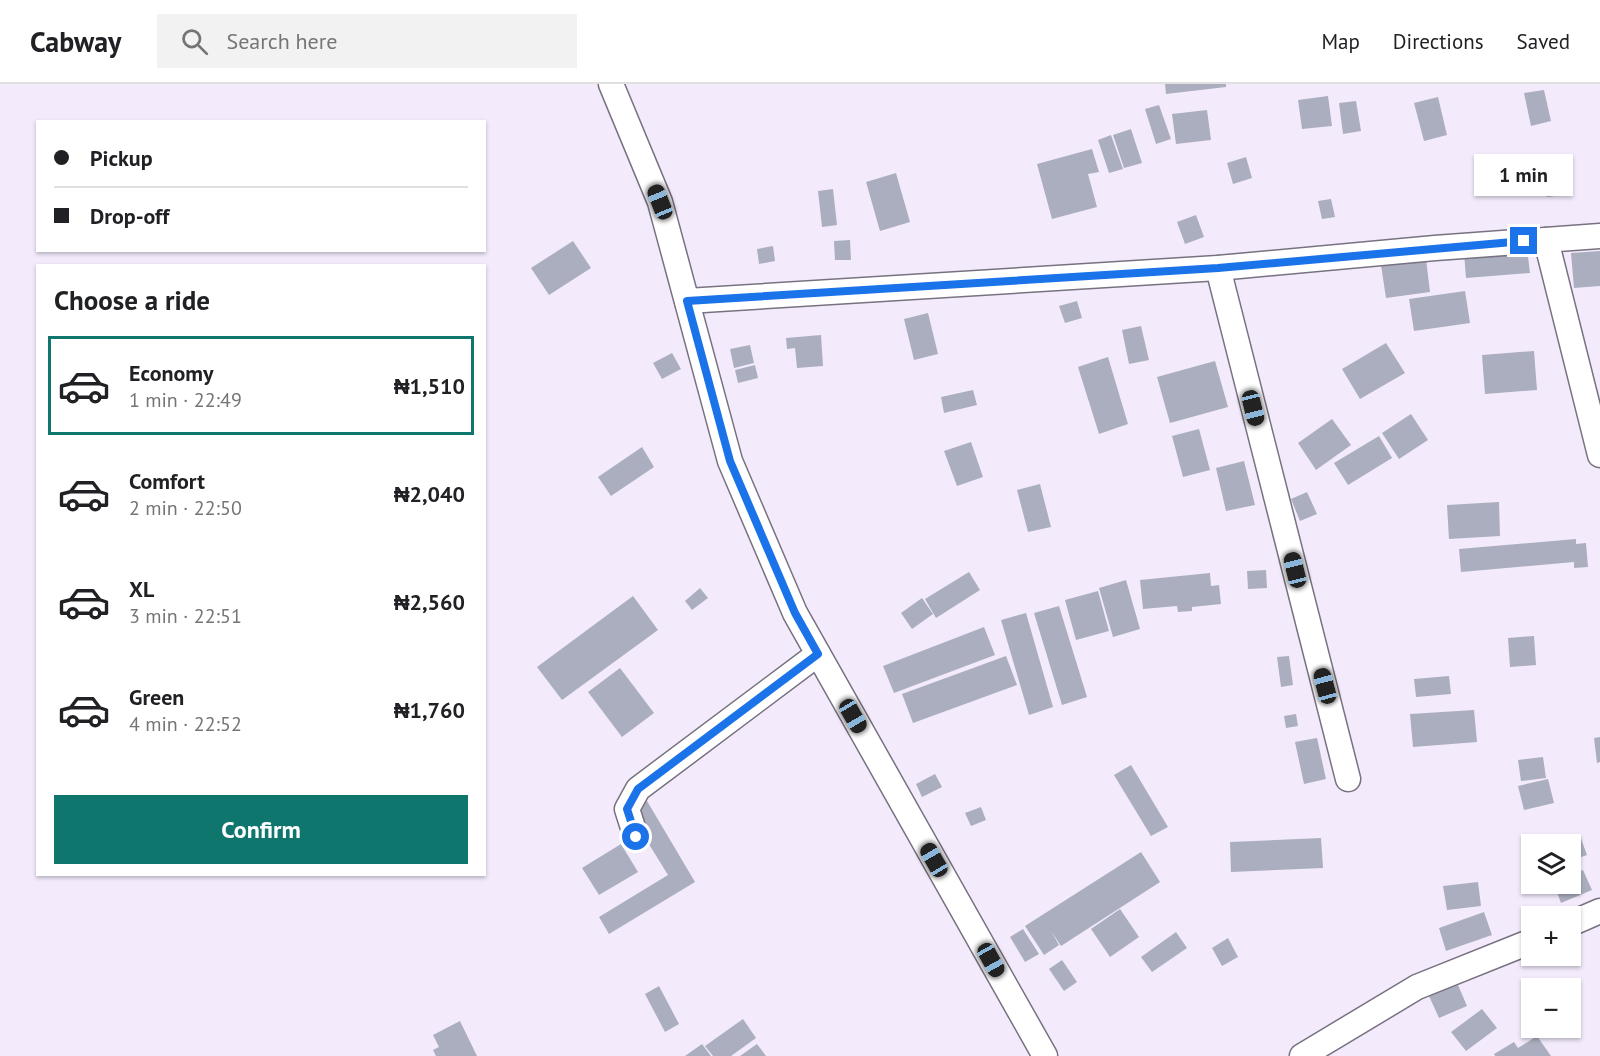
<!DOCTYPE html>
<html lang="en">
<head>
<meta charset="utf-8">
<style>
  :root { --surface:#fff; --page:#f2f2f2; --text:#202124; --muted:#757577; --line:#e0e0e0; --accent:#0f766e }
  body { margin:0; font-family:"PT Sans",sans-serif; background:var(--page); color:var(--text); height:100vh; display:flex; flex-direction:column; font-size:22px; white-space:nowrap }
  * { box-sizing:border-box; margin:0 }
  p { font-size:20px; color:var(--muted) }
  .icon { flex:none; width:33px; height:33px; fill:none; stroke:currentColor; stroke-width:2; stroke-linecap:round; stroke-linejoin:round }
  .map { position:relative; flex:1; overflow:hidden }
  .sheet { position:absolute; left:36px; top:180px; width:450px; height:612px; display:flex; flex-direction:column; background:var(--surface); border-radius:0px; box-shadow:0 2px 4px #0004 }
  .sheet>* { flex:none }
  .banner { position:absolute; left:36px; top:36px; width:450px; height:132px; border-radius:0px; box-shadow:0 2px 4px #0004; display:grid; align-content:center; height:132px; padding:0 18px; background:var(--surface) }
  .tools { position:absolute; left:1521px; top:750px; display:grid; gap:12px }
  .tools a { display:grid; place-items:center; width:60px; height:60px; border-radius:0px; background:var(--surface); box-shadow:0 2px 4px #0004; font-size:30px }
  .end { position:absolute; width:27px; height:27px; margin:-14px; border:8px solid #1a73e8; background:#fff; box-shadow:0 0 0 3px #fff }
  .from { border-radius:50% }
  .bubble { position:absolute; height:42px; border-radius:0px; background:var(--surface); box-shadow:0 2px 4px #0004; font-size:20px; font-weight:600; line-height:42px; text-align:center }
  .car { position:absolute; width:18px; height:36px; margin:-18px -9px; border-radius:8px; box-shadow:0 0 4px 2px #0007; background:linear-gradient(#222 24%,#8ab4d8 0 40%,#222 0 76%,#8ab4d8 0 86%,#222 0) }
  .banner b { display:flex; align-items:center; gap:21px; height:57px; font-size:22px }
  .banner b+b { border-top:2px solid var(--line) }
  .banner i { width:15px; height:15px; background:var(--text) }
  ul { padding:0; list-style:none }
  li { display:flex; align-items:center; gap:18px; height:99px; margin:0 12px 9px; padding:0 6px; border:3px solid transparent; border-radius:0px }
  li div { flex:1 }
  li b { display:block; font-size:22px }
  li em { font-style:normal; font-weight:600 }
  li.current { border-color:var(--accent) }
  li>.icon { width:54px; height:54px; stroke-width:1.5 }
  h2 { padding:0 18px; font-size:27px; line-height:72px }
  .button { display:flex; gap:12px; margin-top:auto; padding:12px 18px }
  .button a { flex:1; height:69px; border-radius:0px; background:var(--accent); color:#fff; font-size:24px; font-weight:600; line-height:69px; text-align:center }
  header { display:flex; align-items:center; gap:36px; box-sizing:border-box; height:84px; padding:0 30px; background:var(--surface); border-bottom:2px solid var(--line) }
  header strong { font-size:28px }
  nav { display:flex; gap:33px; margin-inline-start:auto; font-size:21px }
  .search { width:420px; height:54px; background:var(--page); display:flex; align-items:center; gap:15px; box-sizing:border-box; padding:0 21px; border-radius:0px; color:var(--muted); font-size:22px }
  .map>svg:first-child { display:block }
</style>
</head>
<body>
<header>
<strong>Cabway</strong>
<div class="search"><svg class="icon" aria-label="search" viewBox="0 0 24 24"><circle cx="10" cy="10" r="6"/><path d="M15 15l6 6"/></svg>Search here</div>
<nav><a>Map</a><a>Directions</a><a>Saved</a></nav>
</header>
<div class="map">
<svg width="1600" height="972" viewBox="0 0 1600 972">
  <rect width="100%" height="100%" fill="#f3ebfc"/>
  <g fill="#aaaebf">
    <path d="M1165,0H1226V3L1166,10Z"/>
    <path d="M1544,6L1551,37L1531,42L1524,9Z"/>
    <path d="M1328,12L1332,42L1302,45L1298,16Z"/>
    <path d="M1438,13L1447,51L1424,57L1414,19Z"/>
    <path d="M1356,17L1361,47L1343,50L1339,19Z"/>
    <path d="M1159,21L1171,55L1156,60L1145,25Z"/>
    <path d="M1207,26L1211,56L1176,60L1172,30Z"/>
    <path d="M1131,45L1142,79L1124,84L1113,51Z"/>
    <path d="M1111,51L1123,85L1109,89L1098,56Z"/>
    <path d="M1092,65L1099,88L1088,90L1097,123L1052,135L1037,80Z"/>
    <path d="M1246,73L1252,94L1233,100L1227,79Z"/>
    <path d="M1559,84L1563,111L1547,113L1542,86Z"/>
    <path d="M896,89L910,138L880,147L866,98Z"/>
    <path d="M833,105L837,141L822,143L818,107Z"/>
    <path d="M1331,115L1335,133L1322,135L1318,117Z"/>
    <path d="M1196,131L1204,153L1185,160L1177,138Z"/>
    <path d="M850,156L851,176H835L834,157Z"/>
    <path d="M573,157L591,184L549,211L531,184Z"/>
    <path d="M773,162L775,177L759,180L757,165Z"/>
    <path d="M1527,164L1530,189L1466,194L1464,169Z"/>
    <path d="M1600,167V202L1574,204L1571,169Z"/>
    <path d="M1426,175L1430,208L1386,214L1381,181Z"/>
    <path d="M1465,207L1470,239L1414,247L1409,215Z"/>
    <path d="M1077,217L1082,234L1065,239L1059,222Z"/>
    <path d="M928,229L938,270L914,276L904,235Z"/>
    <path d="M1141,242L1149,276L1129,280L1122,246Z"/>
    <path d="M821,251L823,282L797,284L795,264L787,265L786,254Z"/>
    <path d="M1386,259L1405,289L1360,315L1342,285Z"/>
    <path d="M750,261L754,279L734,284L730,265Z"/>
    <path d="M1534,267L1537,306L1485,310L1482,271Z"/>
    <path d="M672,269L681,285L662,295L653,279Z"/>
    <path d="M1108,273L1128,340L1099,350L1078,283Z"/>
    <path d="M1215,277L1228,323L1170,339L1157,293Z"/>
    <path d="M755,281L758,294L738,299L735,286Z"/>
    <path d="M973,306L977,321L944,329L941,313Z"/>
    <path d="M1411,330L1428,356L1399,375L1382,349Z"/>
    <path d="M1332,335L1351,361L1316,386L1298,359Z"/>
    <path d="M1199,345L1210,386L1183,393L1172,352Z"/>
    <path d="M1379,352L1392,374L1348,401L1334,379Z"/>
    <path d="M971,358L983,393L957,402L944,367Z"/>
    <path d="M642,363L654,383L611,412L598,393Z"/>
    <path d="M1244,377L1255,421L1226,427L1216,384Z"/>
    <path d="M1040,400L1051,443L1028,448L1017,406Z"/>
    <path d="M1307,408L1317,430L1300,437L1291,415Z"/>
    <path d="M1499,418L1500,452L1449,455L1447,421Z"/>
    <path d="M1576,455V460L1586,459L1588,483L1574,484V478L1461,488L1459,465Z"/>
    <path d="M1266,486L1267,504L1248,505L1247,487Z"/>
    <path d="M969,488L980,506L936,534L925,515Z"/>
    <path d="M1210,489L1211,502L1219,501L1221,520L1192,523V527L1178,528L1177,522L1143,525L1140,496Z"/>
    <path d="M1126,496L1140,545L1113,553L1099,504Z"/>
    <path d="M700,504L708,514L692,526L685,517Z"/>
    <path d="M1098,507L1109,547L1076,556L1065,516Z"/>
    <path d="M633,512L658,546L562,616L537,583Z"/>
    <path d="M922,514L933,530L912,545L901,529Z"/>
    <path d="M1059,522L1087,613L1062,621L1034,529Z"/>
    <path d="M1026,529L1053,623L1029,631L1001,536Z"/>
    <path d="M984,543L995,571L894,609L883,582Z"/>
    <path d="M1534,552L1536,581L1510,583L1508,554Z"/>
    <path d="M1006,572L1017,601L913,639L902,610Z"/>
    <path d="M1289,572L1293,601L1281,603L1277,573Z"/>
    <path d="M620,584L654,629L622,653L588,608Z"/>
    <path d="M1449,592L1451,610L1416,613L1414,595Z"/>
    <path d="M1474,626L1477,658L1413,663L1410,630Z"/>
    <path d="M1296,630L1298,642L1286,644L1284,632Z"/>
    <path d="M1600,653V678L1597,679L1594,654Z"/>
    <path d="M1317,654L1326,695L1304,700L1295,658Z"/>
    <path d="M1543,673L1546,694L1521,697L1518,676Z"/>
    <path d="M1131,681L1168,743L1151,752L1114,691Z"/>
    <path d="M935,690L942,703L922,713L916,700Z"/>
    <path d="M1548,695L1554,719L1524,726L1518,702Z"/>
    <path d="M647,717L695,798L609,850L599,833L668,791L629,728Z"/>
    <path d="M981,723L986,736L971,742L965,729Z"/>
    <path d="M1580,752L1587,771L1570,777V760H1558Z"/>
    <path d="M1321,754L1323,784L1231,788L1230,758Z"/>
    <path d="M621,760L638,788L599,811L582,784Z"/>
    <path d="M1141,768L1160,798L1061,862L1051,847L1059,861L1044,871L1025,842Z"/>
    <path d="M1583,786L1592,806L1561,819L1554,800H1570V791Z"/>
    <path d="M1478,798L1481,822L1447,826L1443,802Z"/>
    <path d="M1120,825L1139,853L1110,873L1091,845Z"/>
    <path d="M1484,828L1492,851L1446,867L1439,844Z"/>
    <path d="M1023,845L1039,870L1025,878L1010,853Z"/>
    <path d="M1176,848L1187,864L1152,888L1141,873Z"/>
    <path d="M1228,854L1238,873L1222,882L1212,864Z"/>
    <path d="M1062,876L1077,898L1064,907L1049,885Z"/>
    <path d="M1458,901L1467,922L1439,934L1429,912Z"/>
    <path d="M659,902L679,940L665,948L645,910Z"/>
    <path d="M1482,925L1497,944L1466,967L1451,948Z"/>
    <path d="M743,935L756,954L731,972H713L705,962Z"/>
    <path d="M460,937L477,972H436L433,966L439,963L433,951Z"/>
    <path d="M1537,952L1551,972H1495L1494,970L1514,958L1518,964Z"/>
    <path d="M702,960L711,972H685Z"/>
    <path d="M757,960L766,972H740Z"/>
  </g>
  <g fill="none" stroke-linecap="round" stroke-linejoin="round">
    <defs>
      <g id="minor">
        <path d="M611,0L660,118L730,377L795,529L1045,972"/>
        <path d="M1546,156L1600,371"/>
        <path d="M1218,184L1348,695"/>
        <path d="M687,217L1218,184L1435,164L1600,152"/>
        <path d="M636,753L627,725L638,705L818,570"/>
        <path d="M1570,840L1600,827"/>
        <path d="M1302,972L1417,903L1532,857"/>
      </g>
    </defs>
    <use href="#minor" stroke="#787180" stroke-width="27"/>
    <use href="#minor" stroke="#fff" stroke-width="24"/>
  </g>
  <g fill="none" stroke-linecap="round" stroke-linejoin="round">
    <path stroke="#1a73e8" stroke-width="8" d="M636,753L627,725L638,705L818,570L795,529L730,377L687,217L1218,184L1524,157"/>
  </g>
</svg>
<div class="tools">
<a><svg class="icon" aria-label="layers" viewBox="0 0 24 24"><path d="M12 4l9 5-9 5-9-5zM3 14l9 5 9-5"/></svg></a>
<a>+</a>
<a>−</a>
</div>
<i class="end from" style="left:636px;top:753px"></i>
<i class="end" style="left:1524px;top:157px"></i>
<div class="bubble" style="left:1474px;top:70px;width:99px">1 min</div>
<i class="car" style="left:660px;top:118px;rotate:338deg"></i>
<i class="car" style="left:1253px;top:324px;rotate:166deg"></i>
<i class="car" style="left:1295px;top:486px;rotate:346deg"></i>
<i class="car" style="left:1325px;top:602px;rotate:345deg"></i>
<i class="car" style="left:853px;top:632px;rotate:150deg"></i>
<i class="car" style="left:934px;top:776px;rotate:330deg"></i>
<i class="car" style="left:991px;top:876px;rotate:151deg"></i>
<div class="banner">
<b><i class="from"></i>Pickup</b>
<b><i></i>Drop-off</b>
</div>
<section class="sheet">
<h2>Choose a ride</h2>
<ul>
<li class="current"><svg class="icon" aria-label="car" viewBox="0 0 24 24"><path d="M5 17H2v-5l4-1 3-4h7l3 4 3 1v5h-3M9 17h6M6 11h13"/><circle cx="7" cy="17" r="2"/><circle cx="17" cy="17" r="2"/></svg><div><b>Economy</b><p>1 min · 22:49</p></div><em>₦1,510</em></li>
<li><svg class="icon" aria-label="car" viewBox="0 0 24 24"><path d="M5 17H2v-5l4-1 3-4h7l3 4 3 1v5h-3M9 17h6M6 11h13"/><circle cx="7" cy="17" r="2"/><circle cx="17" cy="17" r="2"/></svg><div><b>Comfort</b><p>2 min · 22:50</p></div><em>₦2,040</em></li>
<li><svg class="icon" aria-label="car" viewBox="0 0 24 24"><path d="M5 17H2v-5l4-1 3-4h7l3 4 3 1v5h-3M9 17h6M6 11h13"/><circle cx="7" cy="17" r="2"/><circle cx="17" cy="17" r="2"/></svg><div><b>XL</b><p>3 min · 22:51</p></div><em>₦2,560</em></li>
<li><svg class="icon" aria-label="car" viewBox="0 0 24 24"><path d="M5 17H2v-5l4-1 3-4h7l3 4 3 1v5h-3M9 17h6M6 11h13"/><circle cx="7" cy="17" r="2"/><circle cx="17" cy="17" r="2"/></svg><div><b>Green</b><p>4 min · 22:52</p></div><em>₦1,760</em></li>
</ul>
<div class="button"><a>Confirm</a></div>
</section>
</div>
</body>
</html>
